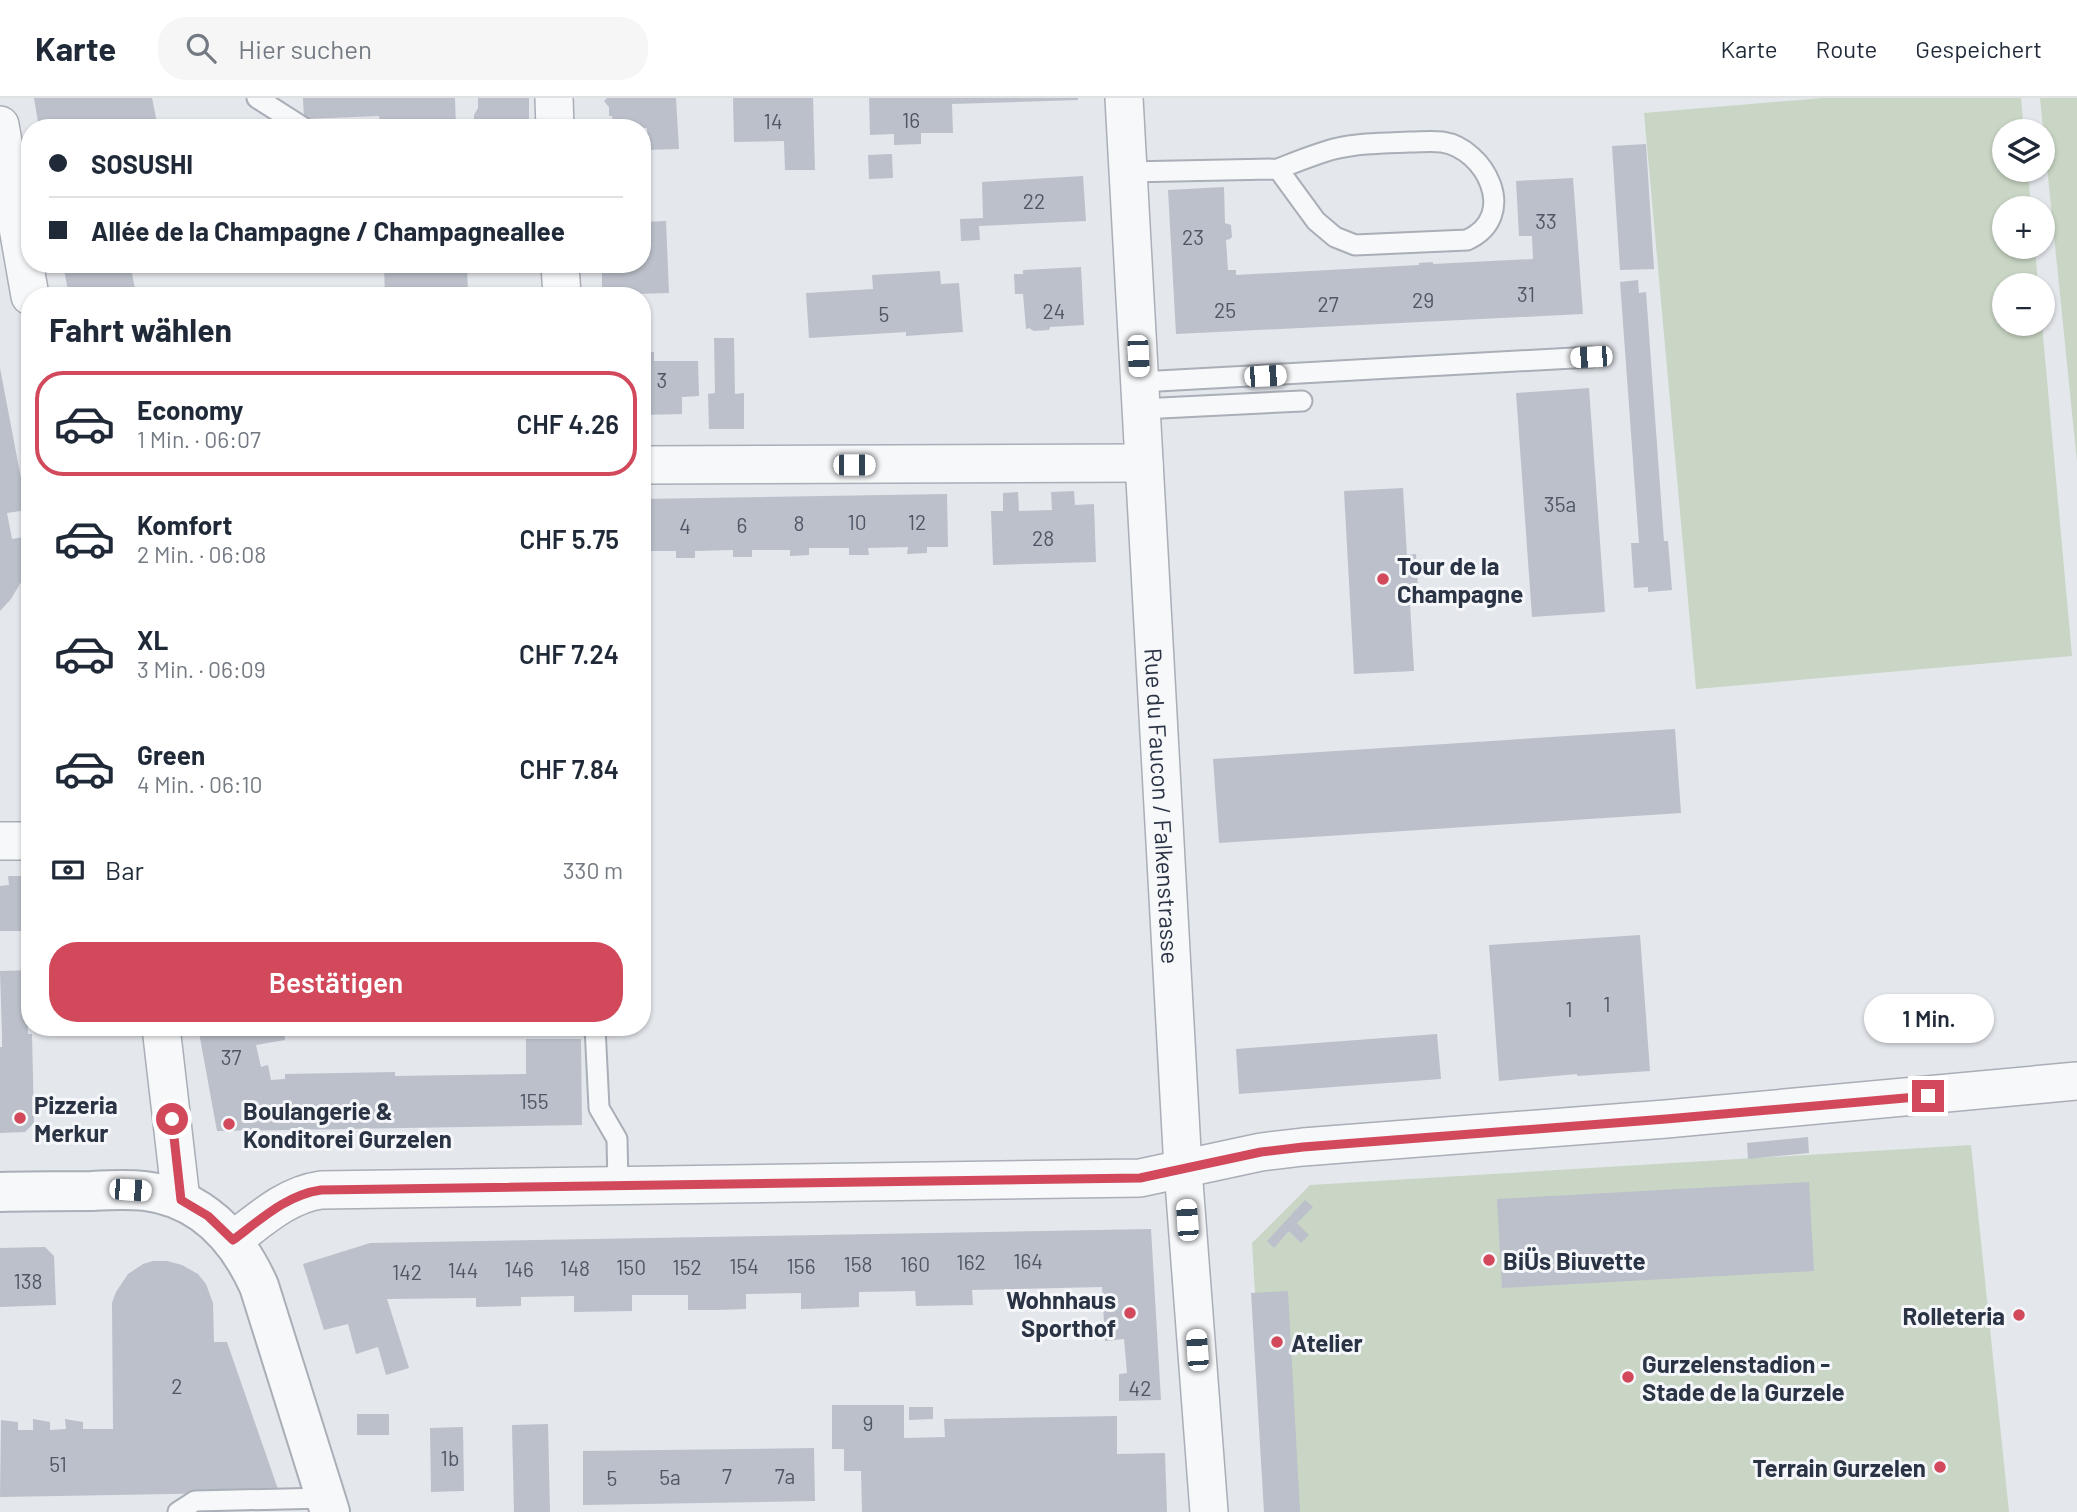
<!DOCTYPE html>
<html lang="de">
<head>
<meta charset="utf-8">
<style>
  :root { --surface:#fff; --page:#f6f6f7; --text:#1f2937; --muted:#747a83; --line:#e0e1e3; --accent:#d1495b }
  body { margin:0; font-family:Barlow,sans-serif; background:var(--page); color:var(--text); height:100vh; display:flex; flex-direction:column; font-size:26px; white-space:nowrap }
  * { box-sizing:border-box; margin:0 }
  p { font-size:23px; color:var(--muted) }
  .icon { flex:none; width:38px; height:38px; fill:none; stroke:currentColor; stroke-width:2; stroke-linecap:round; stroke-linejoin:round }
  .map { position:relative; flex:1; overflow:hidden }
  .drawer { position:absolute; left:21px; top:189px; width:630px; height:749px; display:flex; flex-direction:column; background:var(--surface); border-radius:28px; box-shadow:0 2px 5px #0004 }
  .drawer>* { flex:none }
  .top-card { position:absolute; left:21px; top:21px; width:630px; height:154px; border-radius:28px; box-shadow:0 2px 5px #0004; display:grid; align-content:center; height:154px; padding:0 28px; background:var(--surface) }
  .buttons { position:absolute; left:1992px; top:21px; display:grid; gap:14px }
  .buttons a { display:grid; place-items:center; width:63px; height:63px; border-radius:50%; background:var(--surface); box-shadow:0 2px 5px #0004; font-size:35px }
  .end { position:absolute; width:32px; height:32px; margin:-16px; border:9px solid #d1495b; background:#fff; box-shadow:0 0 0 4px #fff }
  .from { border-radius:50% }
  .bubble { position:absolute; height:49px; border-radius:24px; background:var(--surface); box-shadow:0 2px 5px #0004; font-size:23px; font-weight:600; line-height:49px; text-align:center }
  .car { position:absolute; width:21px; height:42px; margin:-21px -10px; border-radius:9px; box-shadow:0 0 5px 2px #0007; background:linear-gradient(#fff 24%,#345 0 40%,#fff 0 76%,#345 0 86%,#fff 0) }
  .top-card b { display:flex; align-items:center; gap:24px; height:66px; font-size:26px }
  .top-card b+b { border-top:2px solid var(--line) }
  .top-card i { width:18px; height:18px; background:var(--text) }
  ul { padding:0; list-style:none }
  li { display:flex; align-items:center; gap:21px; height:105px; margin:0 14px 10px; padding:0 14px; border:4px solid transparent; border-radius:28px }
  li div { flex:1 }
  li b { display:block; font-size:26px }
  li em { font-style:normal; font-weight:600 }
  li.current { border-color:var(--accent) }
  li>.icon { width:63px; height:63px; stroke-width:1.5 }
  h2 { padding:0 28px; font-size:32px; line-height:84px }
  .pay { display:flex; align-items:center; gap:18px; height:77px; padding:0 28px; font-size:26px }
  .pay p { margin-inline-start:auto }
  .button { display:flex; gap:14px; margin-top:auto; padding:14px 28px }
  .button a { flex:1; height:80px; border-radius:28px; background:var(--accent); color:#fff; font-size:28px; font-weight:600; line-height:80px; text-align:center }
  header { display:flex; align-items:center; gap:42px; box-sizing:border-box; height:98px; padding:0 35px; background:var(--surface); border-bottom:2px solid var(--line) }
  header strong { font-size:33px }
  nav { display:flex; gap:38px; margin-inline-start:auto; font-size:24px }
  .search { width:490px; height:63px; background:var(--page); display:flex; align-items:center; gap:18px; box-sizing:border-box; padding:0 24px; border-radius:28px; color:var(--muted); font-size:26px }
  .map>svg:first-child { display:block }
</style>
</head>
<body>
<header>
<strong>Karte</strong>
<div class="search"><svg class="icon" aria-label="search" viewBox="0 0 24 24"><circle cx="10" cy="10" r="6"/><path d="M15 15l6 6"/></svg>Hier suchen</div>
<nav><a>Karte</a><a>Route</a><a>Gespeichert</a></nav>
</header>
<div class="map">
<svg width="2077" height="1414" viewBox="0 0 2077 1414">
  <rect width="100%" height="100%" fill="#e4e7ec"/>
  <g fill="#c9d6c5">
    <path d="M1822,0H2021L2024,33H2004V72H2028L2031,110H2004V149H2035L2038,187H2004V226H2042L2072,558L1696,591L1644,15Z"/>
    <path d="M2040,0H2077V364Z"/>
    <path d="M1971,1047L2009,1414H1268L1252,1145L1310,1087Z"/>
  </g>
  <g fill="#bbc0ca">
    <path d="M34,0H152L158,30H39Z"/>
    <path d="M303,0H455L456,30H405V27L381,28L379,18L304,21Z"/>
    <path d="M478,0H529V30H479V27L474,24V17L478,10Z"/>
    <path d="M607,0H676L679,51L648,52L647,30H613L612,18H609V9L604,3Z"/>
    <path d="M733,0H813L815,72H785L784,43L734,44Z"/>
    <path d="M869,0H1078V2L952,6L953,35H921V46L894,47V36L870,37Z"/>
    <path d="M1646,46L1654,171L1620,172L1612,48Z"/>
    <path d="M892,56L893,80L869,81L868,57Z"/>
    <path d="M1083,78L1086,123L979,128L980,142L961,143L960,121L983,120L982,84Z"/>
    <path d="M1573,80L1583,216L1176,236L1168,92L1224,89L1225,125L1231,127L1232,139L1230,141L1226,142L1228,172H1236V177L1419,167V165L1433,164V166L1533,161L1532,138H1519L1516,83Z"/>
    <path d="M666,123L669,195L602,197V173H595V166H642V124Z"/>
    <path d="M63,166H121L122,172L131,170L135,191L98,198H69Z"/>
    <path d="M391,166H467L468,198H385L384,168H391Z"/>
    <path d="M1081,169L1084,227L1050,229L1049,232L1034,233L1029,230L1026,231L1023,196H1015L1014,176H1023V172Z"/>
    <path d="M940,173L941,186L959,185L963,234L906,238V234L809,240L806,195L873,191L872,177Z"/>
    <path d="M1638,182L1639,195L1646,194L1664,443H1668L1672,492L1648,494V489L1634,490L1631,445H1639L1620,184Z"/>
    <path d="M714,240H734L735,296L744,295V331H709L708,296L715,295Z"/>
    <path d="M654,254V263H698L699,298L682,299V316L642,317V255Z"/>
    <path d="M0,270L27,412L7,415L12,441L29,438V457L24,479L11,501L0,513Z"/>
    <path d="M1589,290L1605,514L1532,519L1516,295Z"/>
    <path d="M1403,390L1407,457L1416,456L1419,506H1410L1414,573L1354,576L1344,393Z"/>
    <path d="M1074,393L1075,407L1094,406L1096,464L993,467L991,413H1003V395L1018,394L1019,413L1052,412L1051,394Z"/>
    <path d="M947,396L948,449H927V455L907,456L908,449L868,450L869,457H849V450H809V457L790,458V452H752V459H733V452L695,453V460H676V453H642V401Z"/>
    <path d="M1675,631L1681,715L1219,745L1213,661Z"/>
    <path d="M8,778H29L30,833H0V788L9,787Z"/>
    <path d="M1640,837L1650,973L1577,978V976L1499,983L1489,847Z"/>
    <path d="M30,872V907H27L28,936H32L34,1025L25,1034L0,1035V949H2V936L0,873Z"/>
    <path d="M198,929H284L285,942L256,947L261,969L268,967L271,982L285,981V976L395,974V978L526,976V941H581L582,1027L217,1033Z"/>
    <path d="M1437,936L1441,981L1239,996L1236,951Z"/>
    <path d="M1808,1039L1809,1055L1748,1061L1747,1045Z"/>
    <path d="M1809,1084L1814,1173L1502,1190L1497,1101Z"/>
    <path d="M1305,1102L1313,1109L1297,1125L1309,1137L1301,1145L1289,1133L1274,1150L1267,1143Z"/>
    <path d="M1151,1131L1161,1302L1119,1303V1276L1127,1275L1124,1241L1105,1243L1102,1189L972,1192L973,1207L916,1208L915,1193L859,1194V1209L801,1211V1195L746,1196V1211L716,1212H688V1197H632V1213L574,1214V1198L521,1199V1208L476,1209V1200L387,1201L409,1270L386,1277L378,1249L356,1256L348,1226L324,1232L303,1166L370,1145Z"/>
    <path d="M45,1149L54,1158L56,1207L0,1209V1150Z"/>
    <path d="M153,1163H167L182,1167L198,1176L206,1186L213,1205L214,1244H227L279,1394L0,1399L1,1322L18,1324V1332H33V1321L50,1324V1332L66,1331L65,1321L83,1324V1331H113L112,1205L116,1194L128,1176L143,1166Z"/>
    <path d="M1288,1193L1300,1414H1264L1251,1195Z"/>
    <path d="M832,1307H904V1340L945,1339L944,1321L1117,1318V1356L1165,1355L1167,1414H862L861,1373H844V1351H832Z"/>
    <path d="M909,1309H933V1321L909,1322Z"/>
    <rect x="357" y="1316" width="32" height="21"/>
    <path d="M548,1326L550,1414H514L512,1327Z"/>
    <path d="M463,1329L464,1393L431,1394L430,1330Z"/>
    <path d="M814,1350L815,1403L583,1407V1353Z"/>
  </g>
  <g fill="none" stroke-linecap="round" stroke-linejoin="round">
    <defs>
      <g id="service">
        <path d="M257,0L304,30"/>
        <path d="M1128,74L1278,71L1316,123L1335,139L1355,147L1467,142C1520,118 1485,50 1442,44C1432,43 1420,44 1409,44C1384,45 1359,45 1334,51C1315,56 1296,64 1278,71"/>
        <path d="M1140,284L1591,259"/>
        <path d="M1141,311L1302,303"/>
        <path d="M595,929L599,1010L617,1041L618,1088"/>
        <path d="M178,1414L195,1403L325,1400"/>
      </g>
      <g id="minor">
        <path d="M554,0L555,30"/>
        <path id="s1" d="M1124,0L1183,1071L1209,1414"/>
        <path d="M0,27L30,198"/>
        <path d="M560,166L562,198"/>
        <path d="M642,367L1144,365"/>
        <path d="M0,743H30"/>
        <path d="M161,929L181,1102"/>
        <path d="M233,1142C260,1122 286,1097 321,1092L1140,1080L1261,1054L1303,1049L1666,1021L2077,983"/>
      </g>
      <path id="tertiary" d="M0,1094C31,1093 61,1093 92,1093C109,1092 128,1091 145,1093C201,1100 237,1139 259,1188L330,1414"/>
    </defs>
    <use href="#service" stroke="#a9aeb7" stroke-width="23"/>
    <use href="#minor" stroke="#a9aeb7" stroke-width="40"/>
    <use href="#tertiary" stroke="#a9aeb7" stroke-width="42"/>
    <use href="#service" stroke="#f7f8fa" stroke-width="19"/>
    <use href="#minor" stroke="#f7f8fa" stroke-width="37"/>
    <use href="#tertiary" stroke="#f7f8fa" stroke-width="38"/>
  </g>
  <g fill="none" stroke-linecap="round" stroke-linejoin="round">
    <path stroke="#d1495b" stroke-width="9" d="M172,1021L181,1102L208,1118L233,1142C260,1122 286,1097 321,1092L1140,1080L1261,1054L1303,1049L1666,1021L1928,998"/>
  </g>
  <g fill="#d1495b" stroke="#f4f6f9" stroke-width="2.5">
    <circle cx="1383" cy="481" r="7"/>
    <circle cx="20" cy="1020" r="7"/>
    <circle cx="229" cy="1026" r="7"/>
    <circle cx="1489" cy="1162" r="7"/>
    <circle cx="1130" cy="1215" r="7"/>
    <circle cx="2019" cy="1217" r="7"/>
    <circle cx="1277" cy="1244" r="7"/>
    <circle cx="1628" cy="1279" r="7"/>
    <circle cx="1940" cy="1369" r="7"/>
  </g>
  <g text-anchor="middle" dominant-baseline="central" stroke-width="6" stroke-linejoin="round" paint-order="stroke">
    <g font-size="21" fill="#4f5766">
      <text x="911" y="21">16</text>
      <text x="773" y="22">14</text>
      <text x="1034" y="102">22</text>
      <text x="1546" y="122">33</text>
      <text x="1193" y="138">23</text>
      <text x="1526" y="195">31</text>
      <text x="1423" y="201">29</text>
      <text x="1328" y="205">27</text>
      <text x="1225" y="211">25</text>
      <text x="1054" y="212">24</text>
      <text x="884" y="215">5</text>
      <text x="662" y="281">3</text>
      <text x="1560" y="405">35a</text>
      <text x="857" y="423">10</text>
      <text x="917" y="423">12</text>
      <text x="799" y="424">8</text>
      <text x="742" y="426">6</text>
      <text x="685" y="427">4</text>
      <text x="1043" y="439">28</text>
      <text x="1607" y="905">1</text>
      <text x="1569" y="910">1</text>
      <text x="231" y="958">37</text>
      <text x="534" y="1002">155</text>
      <text x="1028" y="1162">164</text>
      <text x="971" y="1163">162</text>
      <text x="858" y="1165">158</text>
      <text x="915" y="1165">160</text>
      <text x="744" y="1167">154</text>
      <text x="801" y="1167">156</text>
      <text x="631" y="1168">150</text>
      <text x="687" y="1168">152</text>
      <text x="575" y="1169">148</text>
      <text x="519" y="1170">146</text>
      <text x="463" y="1171">144</text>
      <text x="407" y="1173">142</text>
      <text x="28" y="1182">138</text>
      <text x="177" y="1287">2</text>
      <text x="1140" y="1289">42</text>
      <text x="868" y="1324">9</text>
      <text x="450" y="1359">1b</text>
      <text x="58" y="1365">51</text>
      <text x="727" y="1377">7</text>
      <text x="785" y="1377">7a</text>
      <text x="670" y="1378">5a</text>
      <text x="612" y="1379">5</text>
    </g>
    <g font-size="24" font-weight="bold" fill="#2b3445" stroke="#f4f6f9" text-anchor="start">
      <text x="1397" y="467">Tour de la<tspan x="1397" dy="28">Champagne</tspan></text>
      <text x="34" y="1006">Pizzeria<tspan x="34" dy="28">Merkur</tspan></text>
      <text x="243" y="1012">Boulangerie &amp;<tspan x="243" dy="28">Konditorei Gurzelen</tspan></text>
      <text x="1503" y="1162">BiÜs Biuvette</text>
      <text x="1116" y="1201" text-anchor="end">Wohnhaus<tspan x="1116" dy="28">Sporthof</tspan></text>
      <text x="2005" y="1217" text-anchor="end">Rolleteria</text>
      <text x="1291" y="1244">Atelier</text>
      <text x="1642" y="1265">Gurzelenstadion -<tspan x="1642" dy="28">Stade de la Gurzele</tspan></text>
      <text x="1926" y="1369" text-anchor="end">Terrain Gurzelen</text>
    </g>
    <g font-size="24" fill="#2b3445" stroke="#f4f6f9">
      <text stroke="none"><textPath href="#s1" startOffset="709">Rue du Faucon / Falkenstrasse</textPath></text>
    </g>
  </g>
</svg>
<div class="buttons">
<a><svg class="icon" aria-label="layers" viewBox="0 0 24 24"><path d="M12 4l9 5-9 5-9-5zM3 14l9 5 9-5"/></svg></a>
<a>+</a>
<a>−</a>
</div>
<i class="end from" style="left:172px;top:1021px"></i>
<i class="end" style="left:1928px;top:998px"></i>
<div class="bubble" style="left:1864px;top:896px;width:130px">1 Min.</div>
<i class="car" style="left:1138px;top:258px;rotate:177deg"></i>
<i class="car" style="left:1591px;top:259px;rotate:267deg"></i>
<i class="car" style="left:1265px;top:278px;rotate:87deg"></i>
<i class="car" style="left:854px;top:367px;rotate:90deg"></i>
<i class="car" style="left:130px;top:1092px;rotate:94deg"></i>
<i class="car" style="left:1187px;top:1122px;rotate:356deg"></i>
<i class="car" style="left:1197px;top:1252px;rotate:356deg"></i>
<div class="top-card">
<b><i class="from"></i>SOSUSHI</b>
<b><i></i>Allée de la Champagne / Champagneallee</b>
</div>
<section class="drawer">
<h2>Fahrt wählen</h2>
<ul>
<li class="current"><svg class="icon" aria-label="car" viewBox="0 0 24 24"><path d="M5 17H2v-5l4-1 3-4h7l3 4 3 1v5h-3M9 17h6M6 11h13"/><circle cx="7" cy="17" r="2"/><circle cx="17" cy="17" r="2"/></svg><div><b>Economy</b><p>1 Min. · 06:07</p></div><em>CHF 4.26</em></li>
<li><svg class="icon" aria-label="car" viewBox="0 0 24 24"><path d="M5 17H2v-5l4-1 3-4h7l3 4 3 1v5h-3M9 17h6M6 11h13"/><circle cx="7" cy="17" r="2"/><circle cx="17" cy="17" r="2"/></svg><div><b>Komfort</b><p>2 Min. · 06:08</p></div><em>CHF 5.75</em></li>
<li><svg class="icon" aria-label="car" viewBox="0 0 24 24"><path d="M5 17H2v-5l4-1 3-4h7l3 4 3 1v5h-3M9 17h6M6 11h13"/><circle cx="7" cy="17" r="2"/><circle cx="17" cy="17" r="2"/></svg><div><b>XL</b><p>3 Min. · 06:09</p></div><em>CHF 7.24</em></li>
<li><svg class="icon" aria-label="car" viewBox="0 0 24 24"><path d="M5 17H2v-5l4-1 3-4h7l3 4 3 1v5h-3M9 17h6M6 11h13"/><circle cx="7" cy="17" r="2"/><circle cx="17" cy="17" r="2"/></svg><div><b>Green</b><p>4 Min. · 06:10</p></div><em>CHF 7.84</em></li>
</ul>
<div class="pay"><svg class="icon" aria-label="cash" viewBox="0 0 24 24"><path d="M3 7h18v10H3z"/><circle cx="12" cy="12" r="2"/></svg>Bar<p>330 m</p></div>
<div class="button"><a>Bestätigen</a></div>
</section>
</div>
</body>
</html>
